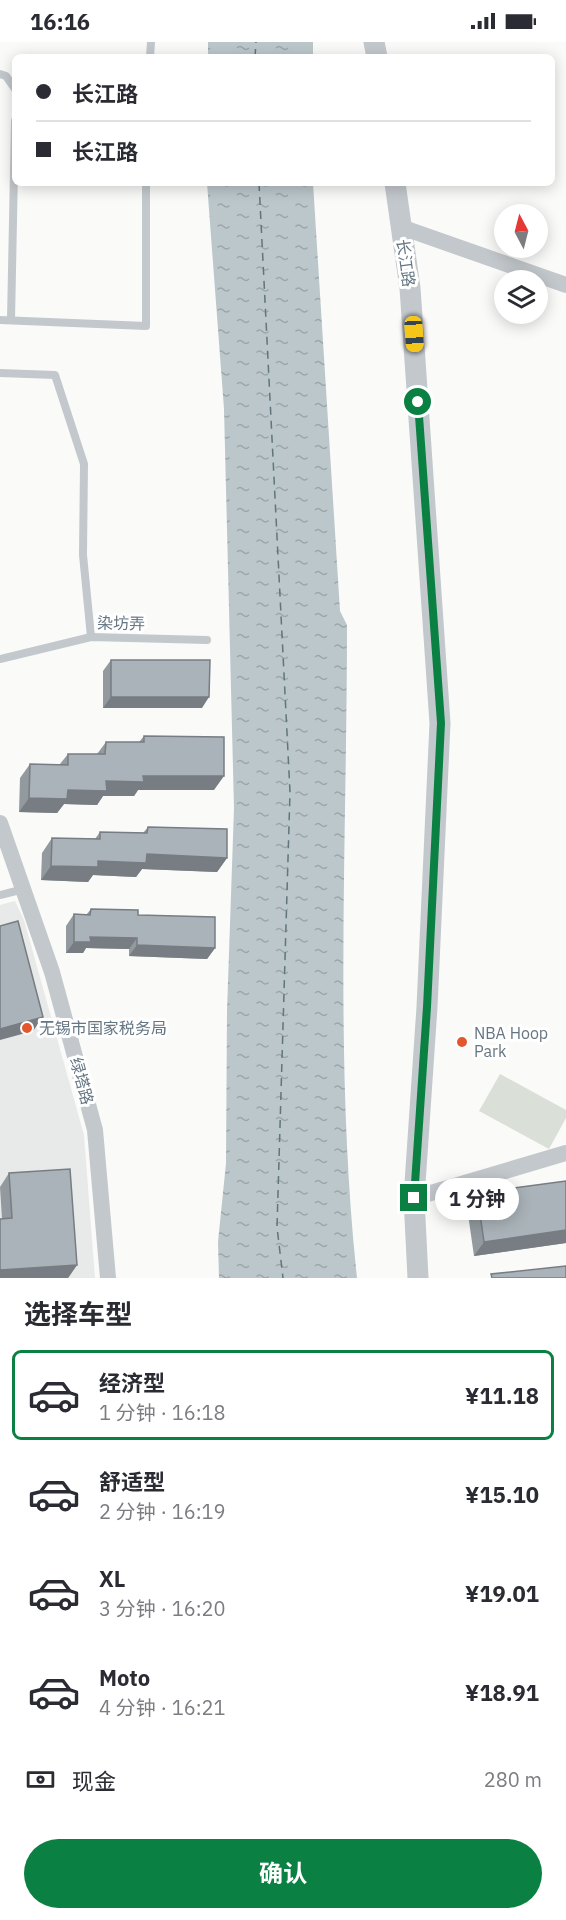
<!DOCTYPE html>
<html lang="zh">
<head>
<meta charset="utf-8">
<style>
  :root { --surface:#fff; --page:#f7f7f7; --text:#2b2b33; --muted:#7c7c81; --line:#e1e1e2; --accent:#0b8043 }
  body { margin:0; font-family:"IBM Plex Sans","Noto Sans SC",sans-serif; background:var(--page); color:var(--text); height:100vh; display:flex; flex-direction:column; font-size:22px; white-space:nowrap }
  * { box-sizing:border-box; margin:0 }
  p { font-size:20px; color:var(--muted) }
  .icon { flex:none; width:33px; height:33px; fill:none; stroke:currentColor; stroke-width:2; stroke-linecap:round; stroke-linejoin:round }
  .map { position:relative; height:1236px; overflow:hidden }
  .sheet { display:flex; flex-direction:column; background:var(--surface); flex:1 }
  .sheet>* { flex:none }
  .top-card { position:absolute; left:12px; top:12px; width:543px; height:132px; border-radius:9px; box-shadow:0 3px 15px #0003; display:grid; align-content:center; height:132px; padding:0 24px; background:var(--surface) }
  .needle { width:39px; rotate:353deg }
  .fabs { position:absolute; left:494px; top:162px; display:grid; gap:12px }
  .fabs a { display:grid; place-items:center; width:54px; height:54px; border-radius:50%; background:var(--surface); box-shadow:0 3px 15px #0003; font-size:30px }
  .end { position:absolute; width:27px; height:27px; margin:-14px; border:8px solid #0b8043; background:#fff; box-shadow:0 0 0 3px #fff }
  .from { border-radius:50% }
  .bubble { position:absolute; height:42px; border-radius:21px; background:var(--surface); box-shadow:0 3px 15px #0003; font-size:20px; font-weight:700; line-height:42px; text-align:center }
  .car { position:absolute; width:18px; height:36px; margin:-18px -9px; border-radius:8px; box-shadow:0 0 4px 2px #0007; background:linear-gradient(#f5c518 24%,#345 0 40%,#f5c518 0 76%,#345 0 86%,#f5c518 0) }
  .top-card b { display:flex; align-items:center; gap:21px; height:57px; font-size:22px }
  .top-card b+b { border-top:2px solid var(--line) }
  .top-card i { width:15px; height:15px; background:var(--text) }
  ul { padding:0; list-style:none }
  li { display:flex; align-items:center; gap:18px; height:90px; margin:0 12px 9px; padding:0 12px; border:3px solid transparent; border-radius:9px }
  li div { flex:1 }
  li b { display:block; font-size:22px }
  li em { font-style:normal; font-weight:700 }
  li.active { border-color:var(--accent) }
  li>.icon { width:54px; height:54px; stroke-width:1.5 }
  h2 { padding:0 24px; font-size:27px; line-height:72px }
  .pay { display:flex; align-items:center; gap:15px; height:66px; padding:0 24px; font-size:22px }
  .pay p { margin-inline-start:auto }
  .cta { display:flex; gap:12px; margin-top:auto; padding:12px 24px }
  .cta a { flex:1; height:69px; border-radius:36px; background:var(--accent); color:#fff; font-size:24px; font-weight:700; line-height:69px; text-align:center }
  .status { display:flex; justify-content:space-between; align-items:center; height:42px; padding:0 30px; background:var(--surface); direction:ltr }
  .status svg { height:16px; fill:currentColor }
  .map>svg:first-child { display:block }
</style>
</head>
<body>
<div class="status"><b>16:16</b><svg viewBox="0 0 49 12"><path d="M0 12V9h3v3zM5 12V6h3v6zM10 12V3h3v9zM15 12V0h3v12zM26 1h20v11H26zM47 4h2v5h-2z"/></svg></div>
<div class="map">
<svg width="566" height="1236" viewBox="0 0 566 1236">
  <defs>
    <pattern id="water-ripples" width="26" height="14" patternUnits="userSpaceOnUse" patternTransform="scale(1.5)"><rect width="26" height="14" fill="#bbc7cb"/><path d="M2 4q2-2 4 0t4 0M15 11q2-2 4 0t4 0" fill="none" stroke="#9ca6aa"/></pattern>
  </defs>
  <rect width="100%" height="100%" fill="#fafaf8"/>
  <path fill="#e8e9e9" d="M15,859L24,878L84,1093L95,1236H0V863Z"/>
  <path fill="#dadfd7" d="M500,1032L566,1068V1076L549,1107L479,1069Z"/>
  <g fill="url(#water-ripples)">
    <rect x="208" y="0" width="105" height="15"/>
    <path d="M207,141H313L340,569L347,583C347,799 334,1021 357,1236H219L218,1200L226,1121L227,969L234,766L224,367Z"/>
  </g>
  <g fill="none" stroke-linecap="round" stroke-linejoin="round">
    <g stroke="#60757c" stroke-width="1.5" stroke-dasharray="8 6" stroke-linecap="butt">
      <path d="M255,15L256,0"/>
      <path d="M259,141L290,750L277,1185L283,1236"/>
    </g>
    <g stroke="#c3c8cc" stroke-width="8">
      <path d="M150,15L151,0"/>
      <path d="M0,32L6,34L15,47"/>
      <path d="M0,278L146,284V141"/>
      <path d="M11,278L15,79"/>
      <path d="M0,331L55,333L84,422L83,513L91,595"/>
      <path d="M0,617L91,595L207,598"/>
      <path d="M0,853L24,847"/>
    </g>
    <g stroke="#c3c8cc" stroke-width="16">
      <path d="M401,185L566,243"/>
      <path d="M0,781L52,930L95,1088L108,1236"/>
      <path d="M414,1156L566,1111"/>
    </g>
    <g stroke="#c3c8cc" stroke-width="21">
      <path d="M374,0L377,15"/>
      <path d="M395,141L410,246L440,681L427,965L414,1156L418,1236"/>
    </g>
  </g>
  <g fill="#929a9f">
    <path d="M111,618L202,666H103V629Z"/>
    <path d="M144,694L214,748H138L134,754H103L97,763L64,762L57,771L19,770L20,736L30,722H60L68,712H97L106,700H139Z"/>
    <path d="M148,785L227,816L217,830L142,827L136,835L93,833L88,840L41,838L42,811L52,796L95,797L100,790L143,791Z"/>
    <path d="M91,867L138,873L215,906L207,917L129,914V907L86,906L83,911H66V884L74,872L86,873Z"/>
    <path d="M9,1131L77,1223L68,1236H0L2,1177L0,1145Z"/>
    <path d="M566,1139V1201L474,1214L467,1165L477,1151Z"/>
  </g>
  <g fill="#777d82">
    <path d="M111,655H209L202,666H103Z"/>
    <path d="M143,734H224L214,748H138L134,754H103L97,763L64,762L57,771L19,770L29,756L106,739Z"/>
    <path d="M147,812L227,816L217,830L142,827L136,835L93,833L88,840L41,838L51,824L98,819Z"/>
    <path d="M90,895L137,896L129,907L86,906L83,911H66L74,900Z"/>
    <path d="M137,903L215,906L207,917L129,914Z"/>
    <path d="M43,975L33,989L0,998V987Z"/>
    <path d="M566,1188V1201L474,1214L484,1200Z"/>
    <path d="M77,1223L68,1236H0V1228Z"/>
  </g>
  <g fill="#aab3b9" stroke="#777d82" stroke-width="1.5">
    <path d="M111,618H210L209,655H111Z"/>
    <path d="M144,694L224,695V734H143L144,740L106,739L107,749L68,748L67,757L29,756L30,722L68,723V712H105L106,700H144Z"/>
    <path d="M148,785L227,787V816L147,812L146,821L98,819V825L51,824L52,796L100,797V790L147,791Z"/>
    <path d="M91,867L138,868V873L215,875V906L137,903V896L90,895L91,900H74V872L90,873Z"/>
    <path d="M18,879L43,975L0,987V884Z"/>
    <path d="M70,1127L77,1223L0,1228V1177L12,1176L9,1131Z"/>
    <path d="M566,1139V1188L484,1200L477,1151Z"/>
    <path d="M566,1224V1236H492L491,1232Z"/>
  </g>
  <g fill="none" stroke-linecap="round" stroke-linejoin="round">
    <path stroke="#0b8043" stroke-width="8" d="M414,1156L427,965L441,681L418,360"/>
  </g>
  <g fill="#e4572e" stroke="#fff" stroke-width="2">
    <circle cx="27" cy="986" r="6"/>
    <circle cx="462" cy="1000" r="6"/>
  </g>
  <g text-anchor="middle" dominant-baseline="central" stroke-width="6" stroke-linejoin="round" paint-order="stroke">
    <g font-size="16" fill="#657683" stroke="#fff">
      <text transform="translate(406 221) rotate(82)">长江路</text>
      <text transform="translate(121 581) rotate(1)">染坊弄</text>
      <text transform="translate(82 1039) rotate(75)">绿塔路</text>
    </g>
    <g font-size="16" fill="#657683" stroke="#fff" text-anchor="start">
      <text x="39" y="986">无锡市国家税务局</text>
      <text x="474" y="991">NBA Hoop<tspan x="474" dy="18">Park</tspan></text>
    </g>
  </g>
</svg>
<div class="fabs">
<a><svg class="needle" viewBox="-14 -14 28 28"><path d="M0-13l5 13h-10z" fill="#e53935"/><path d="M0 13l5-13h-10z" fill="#7c7c81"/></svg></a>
<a><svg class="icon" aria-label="layers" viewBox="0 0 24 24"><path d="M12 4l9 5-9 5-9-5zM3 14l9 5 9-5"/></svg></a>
</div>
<i class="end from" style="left:418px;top:360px"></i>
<i class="end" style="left:414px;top:1156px"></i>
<div class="bubble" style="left:435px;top:1136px;width:84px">1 分钟</div>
<i class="car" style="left:414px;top:292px;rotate:176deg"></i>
<div class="top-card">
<b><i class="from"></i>长江路</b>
<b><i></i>长江路</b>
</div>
</div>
<section class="sheet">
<h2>选择车型</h2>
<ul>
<li class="active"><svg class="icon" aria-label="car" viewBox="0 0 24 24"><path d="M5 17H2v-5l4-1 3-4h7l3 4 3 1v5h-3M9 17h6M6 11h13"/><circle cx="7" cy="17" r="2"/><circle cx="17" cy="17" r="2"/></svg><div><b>经济型</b><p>1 分钟 · 16:18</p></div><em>¥11.18</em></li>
<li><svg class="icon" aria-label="car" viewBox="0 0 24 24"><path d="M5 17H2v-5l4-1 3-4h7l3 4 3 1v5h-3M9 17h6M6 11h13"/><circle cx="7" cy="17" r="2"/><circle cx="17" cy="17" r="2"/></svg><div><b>舒适型</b><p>2 分钟 · 16:19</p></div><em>¥15.10</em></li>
<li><svg class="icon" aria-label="car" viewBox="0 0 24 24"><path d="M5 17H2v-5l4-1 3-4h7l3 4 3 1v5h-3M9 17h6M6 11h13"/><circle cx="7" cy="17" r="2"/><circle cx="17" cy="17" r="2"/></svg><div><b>XL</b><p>3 分钟 · 16:20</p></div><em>¥19.01</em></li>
<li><svg class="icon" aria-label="car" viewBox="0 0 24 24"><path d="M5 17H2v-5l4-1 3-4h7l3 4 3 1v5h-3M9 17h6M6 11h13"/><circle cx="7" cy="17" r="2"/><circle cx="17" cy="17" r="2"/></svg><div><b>Moto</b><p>4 分钟 · 16:21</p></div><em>¥18.91</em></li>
</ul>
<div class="pay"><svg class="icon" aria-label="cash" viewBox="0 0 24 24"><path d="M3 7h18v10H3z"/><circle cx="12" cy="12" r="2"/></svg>现金<p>280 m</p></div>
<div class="cta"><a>确认</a></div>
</section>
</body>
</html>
